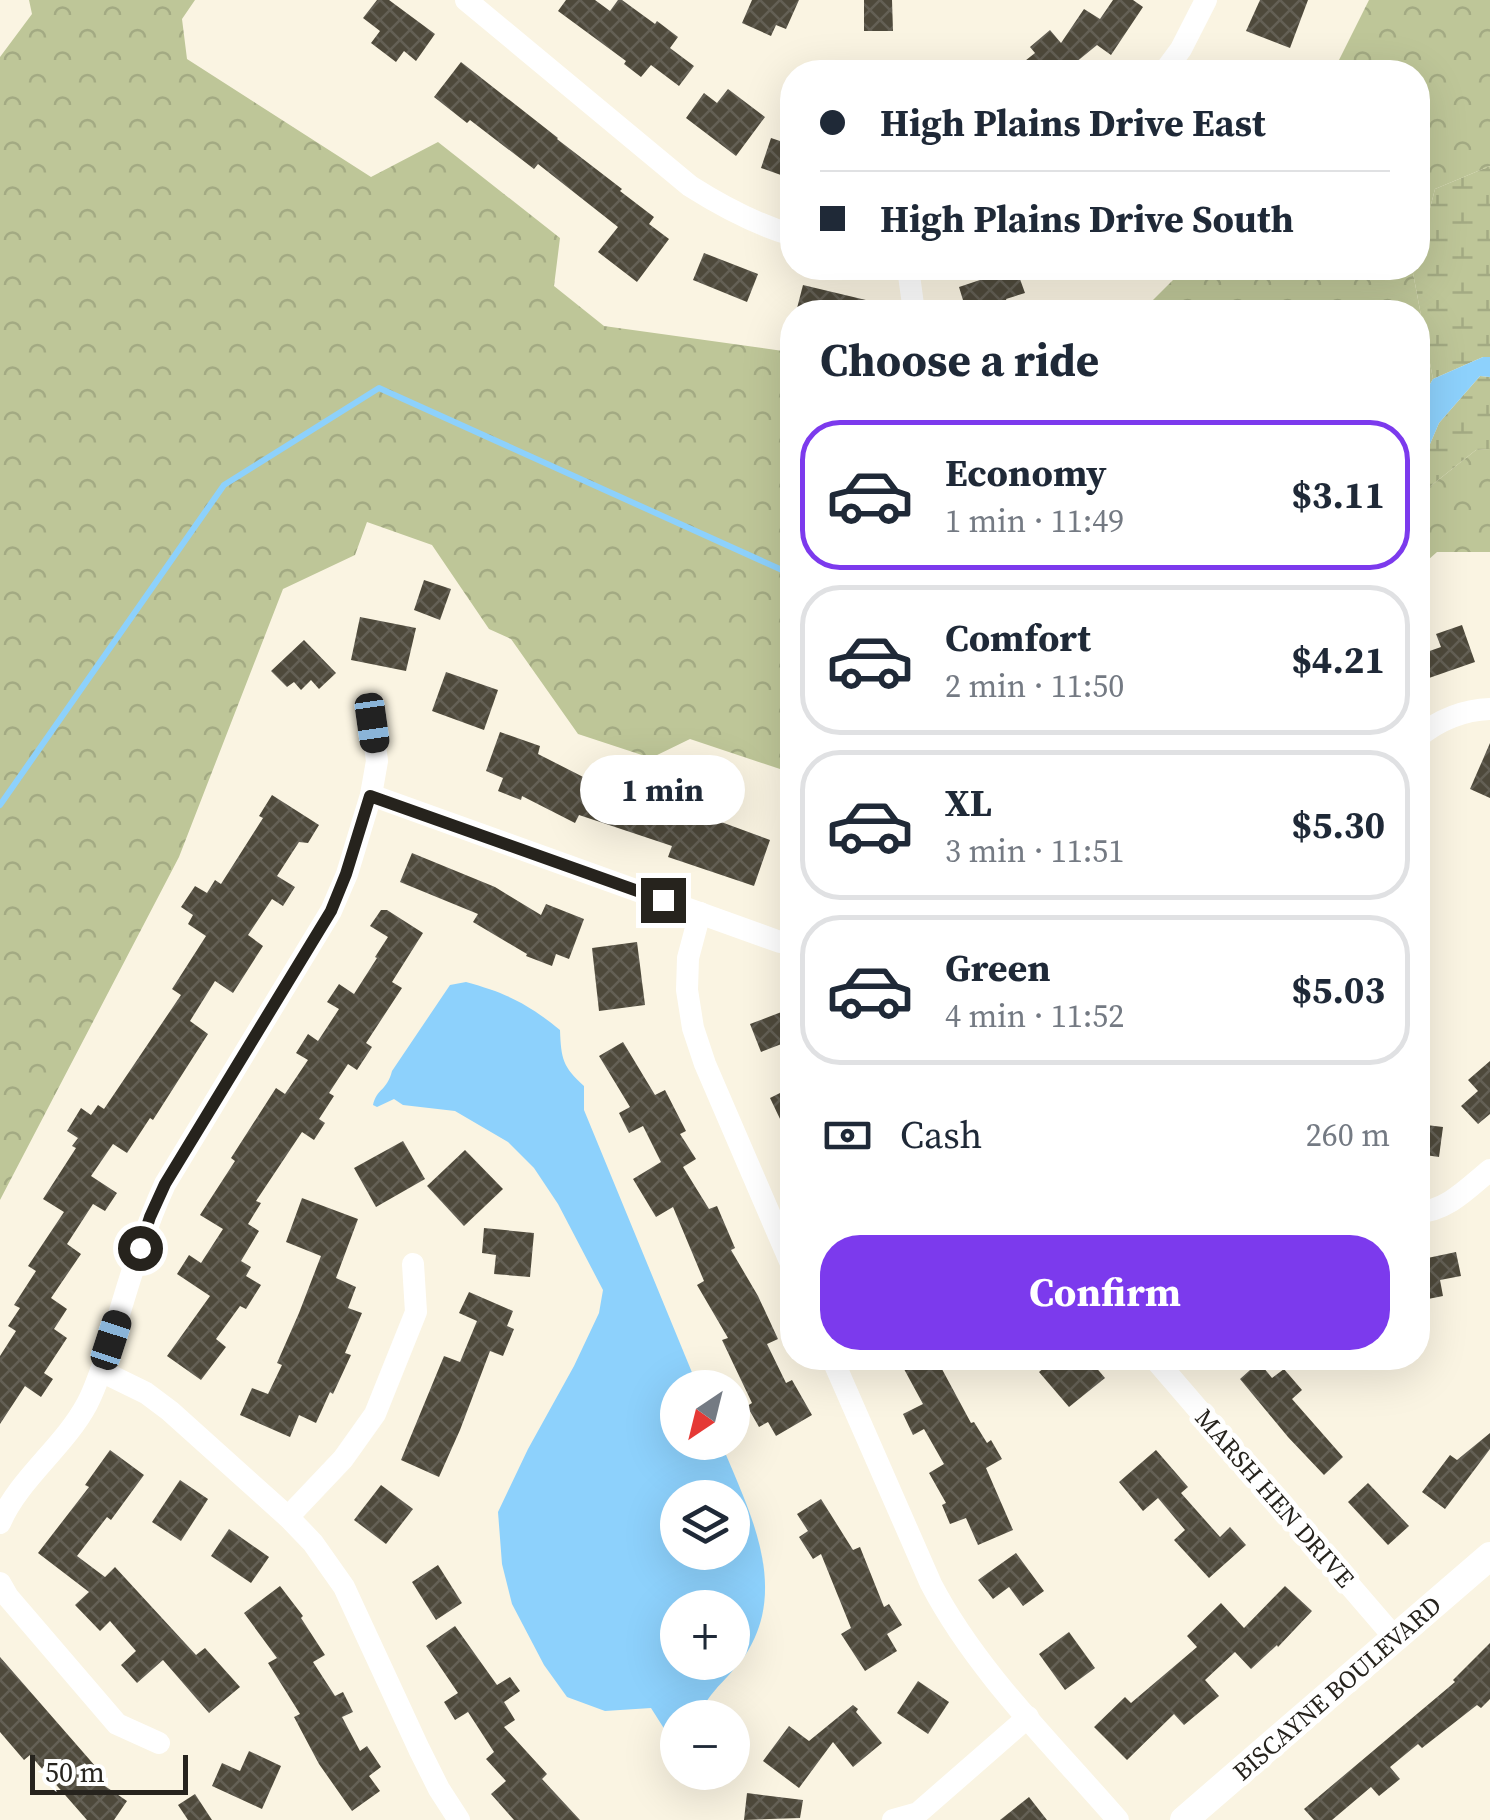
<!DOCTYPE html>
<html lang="en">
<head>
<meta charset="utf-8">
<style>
  :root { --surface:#fff; --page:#f2f2f3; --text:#1f2937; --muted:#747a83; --line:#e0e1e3; --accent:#7c3aed }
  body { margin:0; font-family:"Source Serif 4",serif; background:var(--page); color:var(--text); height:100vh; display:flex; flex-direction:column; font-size:38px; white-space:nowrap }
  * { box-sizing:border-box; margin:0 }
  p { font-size:32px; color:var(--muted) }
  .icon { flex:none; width:55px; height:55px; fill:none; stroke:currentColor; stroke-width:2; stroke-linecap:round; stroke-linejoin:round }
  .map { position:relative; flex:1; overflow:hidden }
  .drawer { position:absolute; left:780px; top:300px; width:650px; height:1070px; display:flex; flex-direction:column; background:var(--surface); border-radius:40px; box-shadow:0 10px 40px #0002 }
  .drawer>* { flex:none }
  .banner { position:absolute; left:780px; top:60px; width:650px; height:220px; border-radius:40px; box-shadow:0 10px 40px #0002; display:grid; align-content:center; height:220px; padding:0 40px; background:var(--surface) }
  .needle { width:65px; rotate:215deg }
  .buttons { position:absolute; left:660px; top:1370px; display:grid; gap:20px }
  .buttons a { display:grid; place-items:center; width:90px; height:90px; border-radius:50%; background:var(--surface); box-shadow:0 10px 40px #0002; font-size:50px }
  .scale { position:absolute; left:30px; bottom:25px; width:158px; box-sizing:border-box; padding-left:10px; border:5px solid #26231d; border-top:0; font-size:28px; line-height:35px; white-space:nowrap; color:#26231d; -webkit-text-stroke:8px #fff; paint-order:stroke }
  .end { position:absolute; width:45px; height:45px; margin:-22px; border:12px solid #26231d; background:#fff; box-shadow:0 0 0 5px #fff }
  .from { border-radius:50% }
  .bubble { position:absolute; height:70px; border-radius:35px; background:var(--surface); box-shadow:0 10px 40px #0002; font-size:32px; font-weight:700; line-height:70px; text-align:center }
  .car { position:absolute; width:30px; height:60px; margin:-30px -15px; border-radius:12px; box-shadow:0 0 8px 2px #0007; background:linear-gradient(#222 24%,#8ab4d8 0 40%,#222 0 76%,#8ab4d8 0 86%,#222 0) }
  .banner b { display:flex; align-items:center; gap:35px; height:95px; font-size:38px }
  .banner b+b { border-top:2px solid var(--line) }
  .banner i { width:25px; height:25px; background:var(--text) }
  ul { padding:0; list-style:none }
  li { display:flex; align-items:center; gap:30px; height:150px; margin:0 20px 15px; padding:0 20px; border:5px solid var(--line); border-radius:40px }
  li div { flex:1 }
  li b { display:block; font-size:38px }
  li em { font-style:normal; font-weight:700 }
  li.selected { border-color:var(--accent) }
  li>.icon { width:90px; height:90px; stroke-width:1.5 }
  h2 { padding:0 40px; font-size:45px; line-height:120px }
  .pay { display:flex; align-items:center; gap:25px; height:110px; padding:0 40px; font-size:38px }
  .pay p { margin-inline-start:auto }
  .primary-button { display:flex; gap:20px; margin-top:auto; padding:20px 40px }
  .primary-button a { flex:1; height:115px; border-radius:40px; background:var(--accent); color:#fff; font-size:40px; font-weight:700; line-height:115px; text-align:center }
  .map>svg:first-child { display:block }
</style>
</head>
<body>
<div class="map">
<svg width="1490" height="1820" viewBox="0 0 1490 1820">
  <defs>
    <pattern id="forest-crowns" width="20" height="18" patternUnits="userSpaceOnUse" patternTransform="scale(2.5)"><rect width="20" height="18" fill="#bec698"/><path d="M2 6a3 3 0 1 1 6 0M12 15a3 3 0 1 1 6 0" fill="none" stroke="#a3aa83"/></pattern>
    <pattern id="wetland-marsh" width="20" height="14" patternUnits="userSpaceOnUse" patternTransform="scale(2.5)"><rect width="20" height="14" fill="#bec698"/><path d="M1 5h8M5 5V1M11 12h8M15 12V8" fill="none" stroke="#a3aa83"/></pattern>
    <pattern id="building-cross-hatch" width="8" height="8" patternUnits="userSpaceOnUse" patternTransform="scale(2.5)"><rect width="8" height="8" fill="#4e493b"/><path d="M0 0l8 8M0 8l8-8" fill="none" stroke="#646055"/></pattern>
  </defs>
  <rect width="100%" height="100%" fill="#faf4e2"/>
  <g fill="url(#forest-crowns)">
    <path d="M29,0H195L182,19L187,59L371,177L438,142L560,238L554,286L604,326L783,351L792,369V773L690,739L651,758L578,734L511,639L489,629L432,545L367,522L355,555L283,589L179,857L0,1200V57L32,14Z"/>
    <path d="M1369,0H1490V166L1435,189L1418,255V72H1333Z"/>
    <path d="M1185,268H1414L1413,273L1433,379L1418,404V312H1141Z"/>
    <path d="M1490,449V552H1437L1418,569V496L1476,450Z"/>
  </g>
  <g fill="url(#wetland-marsh)">
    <path d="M1490,166V357H1483L1433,379L1413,273L1414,268H1418V255L1435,189Z"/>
    <path d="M1480,376L1490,377V449L1476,450L1418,496V472L1439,423Z"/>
  </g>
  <g fill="#8dd1fc" fill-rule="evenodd">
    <path d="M1483,357H1490V377L1480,376L1439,423L1418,472V404L1433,379Z"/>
    <path d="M466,982C506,993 527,1003 560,1030C561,1059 563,1067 584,1086V1110L698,1387L678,1388V1442L721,1443C747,1506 788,1582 749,1649C735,1674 707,1691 699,1717L678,1718L677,1749L651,1708L605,1711L567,1697L544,1665L512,1604L502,1564L498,1512L528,1449L574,1366L599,1313L603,1290L558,1204L534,1168L508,1142L455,1111L403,1105L394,1099L377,1107L373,1105C377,1088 387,1091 392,1071L450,985ZM678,1498H732V1552H678ZM678,1608H732V1662H678Z"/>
  </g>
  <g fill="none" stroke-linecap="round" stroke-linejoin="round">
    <path stroke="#8dd1fc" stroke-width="6" d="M0,805L224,485L379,388L782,570L792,579"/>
  </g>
  <g fill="url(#building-cross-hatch)">
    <path d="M377,0H389L435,34L416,61L404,51L396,62L371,43L380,31L363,18Z"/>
    <path d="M566,0H595L610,11L618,0H622L655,24L657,21L678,37L670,48L694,66L679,86L651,65L641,77L624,64L626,61L558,11Z"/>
    <path d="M752,0H799L786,29L776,25L771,36L742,23Z"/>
    <path d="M864,0H892L893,31H864Z"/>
    <path d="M1113,0H1133L1143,7L1111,55L1097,45L1064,72H1011L1035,53L1030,47L1050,30L1061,43L1084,9L1100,19Z"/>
    <path d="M1260,0H1308L1290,48L1246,31Z"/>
    <path d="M461,62L558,138L557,139L622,189L620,191L654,217L649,224L669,239L637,282L598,252L618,227L538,164L534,169L470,120L467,123L434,97Z"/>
    <path d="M728,89L765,117L736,156L686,118L704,93L717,103Z"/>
    <path d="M771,138L792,145V179L761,168Z"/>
    <path d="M704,253L758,274L747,302L693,280Z"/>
    <path d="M1016,268L1025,293L1006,299L1011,312H989L986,303L966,310L959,287Z"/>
    <path d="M803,285L891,306L890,312H796Z"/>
    <path d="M424,580L451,589L440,620L414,610Z"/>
    <path d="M360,617L416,628L406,671L351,660Z"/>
    <path d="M1462,625L1475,662L1429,678L1421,654L1441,647L1436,634Z"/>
    <path d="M304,640L336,673L319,689L311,680L301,690L294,682L287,687L271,671Z"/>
    <path d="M446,672L498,690L484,730L432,711Z"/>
    <path d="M500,732L540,746L538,754L595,783L686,813L691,800L717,811L713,819L770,840L754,886L668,857L672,846L579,815L575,823L522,796L521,800L498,791L503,778L486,771Z"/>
    <path d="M1490,743V798L1470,789Z"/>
    <path d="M272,795L319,825L308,843L299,842L277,876L295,887L283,906L272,899L248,935L263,946L233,993L215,981L190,1021L208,1034L153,1120L150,1118L127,1153L113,1144L91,1176L117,1193L105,1211L93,1204L67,1244L81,1254L51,1298L67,1309L54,1329L67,1338L44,1373L53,1379L41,1397L25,1386L0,1424V1356L16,1331L8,1326L20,1308L14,1305L36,1271L28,1266L64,1212L43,1199L76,1148L72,1146L78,1138L67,1131L81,1108L91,1115L98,1105L104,1109L181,995L172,989L206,936L188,924L193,915L181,907L195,886L207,893L215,880L221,884L263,818L259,816Z"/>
    <path d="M412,853L495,887L541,915L546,904L584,919L569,959L556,954L552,966L526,956L527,954L473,922L478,914L400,882Z"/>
    <path d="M381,910H387L423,933L392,982L402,988L366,1043L372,1047L357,1070L348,1064L329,1093L334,1096L319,1119L325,1123L314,1140L302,1132L256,1201L261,1203L248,1224L259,1231L241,1261L251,1267L246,1276L261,1285L246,1309L240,1306L216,1339L226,1347L201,1380L167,1356L210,1296L177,1274L189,1255L201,1263L223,1229L200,1215L235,1161L231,1158L276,1088L285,1094L308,1060L296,1053L308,1034L318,1041L339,1009L327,1002L339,984L354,994L377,958L375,957L388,937L370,926Z"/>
    <path d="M637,942L645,1005L599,1011L592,948Z"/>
    <path d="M792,1008V1040L761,1052L750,1024Z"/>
    <path d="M623,1042L655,1095L665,1090L686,1131L680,1134L696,1159L683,1167L709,1209L717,1206L735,1248L731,1250L758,1296L778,1339L767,1344L786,1383L792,1380L812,1415L776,1436L768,1422L759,1427L747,1406L752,1403L722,1340L728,1338L697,1285L704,1281L673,1207L656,1217L633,1179L661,1162L643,1126L629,1133L619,1113L630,1107L599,1056Z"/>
    <path d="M1490,1061V1114L1478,1124L1461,1106L1478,1091L1468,1080Z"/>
    <path d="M792,1087V1144L770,1098Z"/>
    <path d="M1418,1124L1443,1127L1439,1157L1418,1154Z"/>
    <path d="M403,1141L425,1179L376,1207L354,1168Z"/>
    <path d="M465,1150L503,1189L464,1226L427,1186Z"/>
    <path d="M302,1198L358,1219L336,1278L356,1287L348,1308L362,1313L345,1353L351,1355L333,1394L330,1392L316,1423L299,1415L290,1437L240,1415L252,1388L268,1394L282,1365L277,1363L299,1313L321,1256L286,1242Z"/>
    <path d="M484,1228L534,1233L530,1277L494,1274L496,1255L482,1253Z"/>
    <path d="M1456,1252L1461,1276L1440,1280L1443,1296L1418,1301V1260Z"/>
    <path d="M469,1292L513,1311L507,1326L514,1329L503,1356L490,1351L460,1430L439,1477L401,1460L444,1356L460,1362L477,1321L459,1313Z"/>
    <path d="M898,1358H936L971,1423L974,1422L987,1443L991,1440L1002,1459L986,1468L1013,1530L978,1545L966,1518L950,1524L942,1505L946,1503L929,1473L944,1464L924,1429L913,1435L903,1414L923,1404Z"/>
    <path d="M1056,1358H1088L1105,1378L1069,1407L1039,1372Z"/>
    <path d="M1259,1362L1272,1378L1284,1369L1302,1390L1292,1399L1343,1457L1324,1475L1288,1437L1240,1379Z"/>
    <path d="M1490,1433V1449L1445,1509L1422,1492L1450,1455L1457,1460Z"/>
    <path d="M110,1450L144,1475L111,1520L107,1517L77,1556L105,1577L115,1567L196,1655L205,1648L240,1687L209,1713L163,1660L137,1683L121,1665L136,1651L110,1621L100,1631L75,1605L89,1592L38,1553L89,1487L85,1485Z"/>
    <path d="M1156,1450L1188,1487L1181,1493L1220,1537L1230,1527L1246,1545L1209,1578L1174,1540L1185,1530L1158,1498L1143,1511L1119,1482Z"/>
    <path d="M180,1480L208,1499L181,1541L152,1522Z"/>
    <path d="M1368,1483L1409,1526L1388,1545L1348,1502Z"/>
    <path d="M381,1485L413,1509L386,1544L354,1520Z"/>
    <path d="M821,1499L853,1550L860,1547L884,1607L889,1604L902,1625L887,1634L897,1651L865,1671L841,1634L851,1628L821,1554L813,1559L799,1537L808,1531L797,1514Z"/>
    <path d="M229,1529L269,1557L251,1583L211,1556Z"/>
    <path d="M1016,1553L1044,1591L1023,1606L1009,1587L993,1599L978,1580Z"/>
    <path d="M438,1565L462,1603L436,1620L412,1582Z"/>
    <path d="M280,1586L303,1616L301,1618L325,1655L313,1662L335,1696L343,1692L353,1712L342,1717L360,1751L367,1746L381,1767L369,1776L380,1791L352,1811L319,1764L294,1717L300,1714L268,1663L277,1658L244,1613Z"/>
    <path d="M1285,1586L1312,1611L1278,1647L1277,1645L1251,1669L1235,1652L1205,1680L1219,1696L1184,1725L1174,1714L1127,1760L1094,1727L1125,1697L1131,1703L1197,1647L1187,1636L1221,1603L1244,1628Z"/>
    <path d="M455,1626L497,1685L510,1677L520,1691L504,1702L515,1720L504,1727L547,1774L542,1779L580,1820H514L491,1794L506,1781L486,1759L494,1752L468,1712L455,1720L444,1702L458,1693L426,1646Z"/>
    <path d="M1069,1632L1095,1668L1065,1690L1039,1654Z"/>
    <path d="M1490,1643V1699L1481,1708L1477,1705L1422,1748L1418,1744L1390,1767L1400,1779L1379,1796L1371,1787L1332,1820H1314L1304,1809L1455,1682L1453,1680Z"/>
    <path d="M0,1657L103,1775L96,1780L127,1801L114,1820H87L30,1755L24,1760L0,1732Z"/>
    <path d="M918,1681L949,1702L928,1734L897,1713Z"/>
    <path d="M853,1705L858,1709L856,1712L882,1743L853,1767L833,1742L799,1788L763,1761L789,1726L809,1741Z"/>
    <path d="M249,1751L281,1766L262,1809L212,1786L222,1763L240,1771Z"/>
    <path d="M747,1793L803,1800L800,1818L744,1820Z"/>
    <path d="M195,1794L212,1820H188L178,1805Z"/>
    <path d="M1029,1797L1047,1820H1000Z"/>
  </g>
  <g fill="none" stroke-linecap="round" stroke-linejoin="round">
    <g stroke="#fff" stroke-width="22">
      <path d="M466,0L690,186C723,207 755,224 792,235"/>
      <path d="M1164,72L1181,49L1206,0"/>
      <path d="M908,268L914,312"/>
      <path d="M1418,737C1439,720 1462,710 1490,709"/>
      <path d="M371,795L780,942"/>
      <path d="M700,913L688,958L687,990L693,1028L705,1064L792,1266"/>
      <path d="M1418,1212C1447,1211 1468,1188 1490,1170"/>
      <path d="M832,1358L931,1584C977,1672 1053,1745 1118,1820"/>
      <path d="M1154,1358L1395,1638"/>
      <path d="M101,1371L146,1393L170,1411L288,1517L313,1543L344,1587L419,1749L439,1789L459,1820"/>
      <path d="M288,1517L343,1459L375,1414L416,1312L413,1264"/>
      <path d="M0,1523C18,1480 64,1447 87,1404C99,1381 106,1355 114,1331C129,1282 143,1232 165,1184L331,911L347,874L371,795L377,761L372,723"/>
      <path d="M0,1583L8,1597L117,1724L159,1743"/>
      <path d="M893,1820L918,1813L1028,1717"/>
    </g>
    <path stroke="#fff" stroke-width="28" d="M1184,1820L1490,1556"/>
  </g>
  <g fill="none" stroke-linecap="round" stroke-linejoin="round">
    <path stroke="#26231d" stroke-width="12" d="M140,1248L150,1217L165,1184L331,911L346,874L370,796L663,900"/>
  </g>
  <g text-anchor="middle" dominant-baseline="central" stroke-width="10" stroke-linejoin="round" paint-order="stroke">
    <g font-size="25" fill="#26231d" stroke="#fff">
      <text transform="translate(1275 1498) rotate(49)">MARSH HEN DRIVE</text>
      <text transform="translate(1337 1688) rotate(-41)">BISCAYNE BOULEVARD</text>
    </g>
  </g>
</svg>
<div class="buttons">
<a><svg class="needle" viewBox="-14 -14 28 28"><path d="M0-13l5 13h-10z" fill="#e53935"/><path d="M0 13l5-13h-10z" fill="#747a83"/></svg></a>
<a><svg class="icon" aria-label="layers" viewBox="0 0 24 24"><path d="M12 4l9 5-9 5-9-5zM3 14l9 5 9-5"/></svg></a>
<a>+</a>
<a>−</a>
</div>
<div class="scale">50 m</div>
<i class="end from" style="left:140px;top:1248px"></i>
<i class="end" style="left:663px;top:900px"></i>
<div class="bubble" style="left:580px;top:755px;width:165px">1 min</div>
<i class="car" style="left:372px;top:723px;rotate:172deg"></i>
<i class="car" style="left:111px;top:1340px;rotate:18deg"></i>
<div class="banner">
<b><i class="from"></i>High Plains Drive East</b>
<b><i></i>High Plains Drive South</b>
</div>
<section class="drawer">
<h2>Choose a ride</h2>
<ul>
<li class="selected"><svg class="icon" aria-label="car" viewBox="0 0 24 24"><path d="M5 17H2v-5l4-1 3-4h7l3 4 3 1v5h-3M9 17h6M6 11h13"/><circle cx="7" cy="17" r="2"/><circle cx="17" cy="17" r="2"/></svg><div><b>Economy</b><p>1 min · 11:49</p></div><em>$3.11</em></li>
<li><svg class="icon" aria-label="car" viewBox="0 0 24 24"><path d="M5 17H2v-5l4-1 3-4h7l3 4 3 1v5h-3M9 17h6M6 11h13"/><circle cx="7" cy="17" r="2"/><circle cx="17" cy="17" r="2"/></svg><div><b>Comfort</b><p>2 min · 11:50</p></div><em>$4.21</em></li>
<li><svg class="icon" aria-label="car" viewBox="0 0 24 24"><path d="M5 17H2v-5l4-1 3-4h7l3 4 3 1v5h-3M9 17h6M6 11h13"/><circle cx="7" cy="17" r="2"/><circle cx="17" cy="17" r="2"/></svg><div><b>XL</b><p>3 min · 11:51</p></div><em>$5.30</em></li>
<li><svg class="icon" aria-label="car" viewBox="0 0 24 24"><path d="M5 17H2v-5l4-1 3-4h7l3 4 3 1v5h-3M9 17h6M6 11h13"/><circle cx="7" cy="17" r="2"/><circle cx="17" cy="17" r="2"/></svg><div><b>Green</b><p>4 min · 11:52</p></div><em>$5.03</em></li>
</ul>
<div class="pay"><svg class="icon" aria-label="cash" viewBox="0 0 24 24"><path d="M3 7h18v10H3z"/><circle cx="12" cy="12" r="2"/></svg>Cash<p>260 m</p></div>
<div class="primary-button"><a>Confirm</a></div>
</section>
</div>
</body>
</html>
